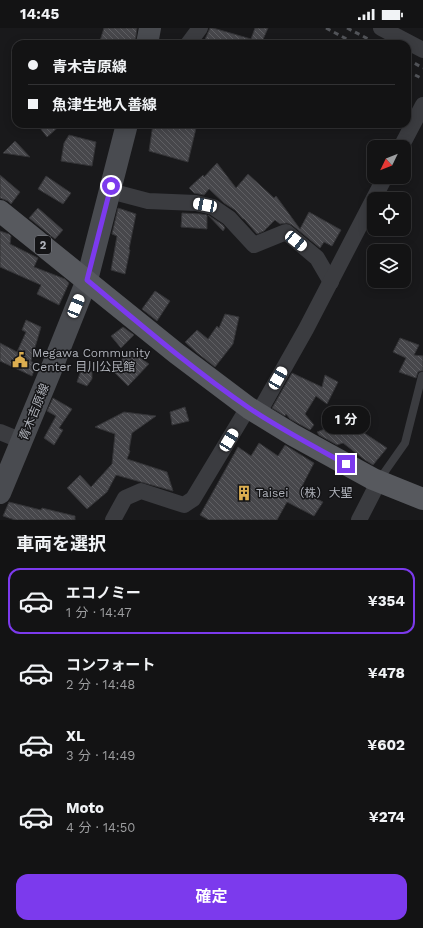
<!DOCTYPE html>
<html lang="ja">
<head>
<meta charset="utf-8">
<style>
  :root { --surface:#131314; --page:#1c1c1d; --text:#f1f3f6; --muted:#9d9ea0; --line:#323234; --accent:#7c3aed }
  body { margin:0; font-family:"Work Sans","Noto Sans JP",sans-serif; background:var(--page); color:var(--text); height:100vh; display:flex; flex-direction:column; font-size:15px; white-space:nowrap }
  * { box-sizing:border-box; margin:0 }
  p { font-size:13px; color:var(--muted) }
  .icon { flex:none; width:22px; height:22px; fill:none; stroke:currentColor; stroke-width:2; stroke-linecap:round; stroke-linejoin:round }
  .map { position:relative; height:492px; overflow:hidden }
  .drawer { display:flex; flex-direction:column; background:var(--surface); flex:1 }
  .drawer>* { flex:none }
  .banner { position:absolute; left:12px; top:12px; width:399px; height:88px; border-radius:12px; box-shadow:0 2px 10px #0003,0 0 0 1px var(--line); display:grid; align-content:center; height:88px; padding:0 16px; background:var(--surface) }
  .needle { width:26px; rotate:227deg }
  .buttons { position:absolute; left:367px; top:112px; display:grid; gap:8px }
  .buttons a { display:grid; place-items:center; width:44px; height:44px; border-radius:8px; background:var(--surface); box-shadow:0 2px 10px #0003,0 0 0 1px var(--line); font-size:20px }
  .end { position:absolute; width:18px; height:18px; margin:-9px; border:5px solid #7c3aed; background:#fff; box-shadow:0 0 0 2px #fff }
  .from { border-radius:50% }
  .bubble { position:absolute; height:28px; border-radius:12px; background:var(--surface); box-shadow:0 2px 10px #0003,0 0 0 1px var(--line); font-size:13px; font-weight:700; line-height:28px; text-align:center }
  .car { position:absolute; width:12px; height:24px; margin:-12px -6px; border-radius:5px; box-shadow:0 0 3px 1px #0007; background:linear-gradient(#fff 24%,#345 0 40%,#fff 0 76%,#345 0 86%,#fff 0) }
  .banner b { display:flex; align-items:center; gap:14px; height:38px; font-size:15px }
  .banner b+b { border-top:1px solid var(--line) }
  .banner i { width:10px; height:10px; background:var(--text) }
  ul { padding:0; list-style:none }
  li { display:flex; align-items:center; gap:12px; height:66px; margin:0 8px 6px; padding:0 8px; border:2px solid transparent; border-radius:12px }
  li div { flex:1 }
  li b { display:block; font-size:15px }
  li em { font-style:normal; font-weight:700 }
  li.selected { border-color:var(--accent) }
  li>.icon { width:36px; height:36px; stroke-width:1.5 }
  h2 { padding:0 16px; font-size:18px; line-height:48px }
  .action { display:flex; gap:8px; margin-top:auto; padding:8px 16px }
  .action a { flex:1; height:46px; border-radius:12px; background:var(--accent); color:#fff; font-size:16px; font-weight:700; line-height:46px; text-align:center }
  .status { display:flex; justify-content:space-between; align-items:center; height:28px; padding:0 20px; background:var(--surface); direction:ltr }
  .status svg { height:11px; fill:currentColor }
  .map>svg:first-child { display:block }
</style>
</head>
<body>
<div class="status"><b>14:45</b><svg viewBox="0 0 49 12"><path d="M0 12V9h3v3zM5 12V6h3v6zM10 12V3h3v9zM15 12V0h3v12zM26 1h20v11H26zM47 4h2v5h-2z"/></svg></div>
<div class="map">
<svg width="423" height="492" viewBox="0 0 423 492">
  <defs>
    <pattern id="building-back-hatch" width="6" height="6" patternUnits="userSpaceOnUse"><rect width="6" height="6" fill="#47474b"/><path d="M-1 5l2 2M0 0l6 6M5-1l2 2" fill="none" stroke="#5f5f63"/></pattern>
  </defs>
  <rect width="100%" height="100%" fill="#19191b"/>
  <g fill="url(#building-back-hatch)" stroke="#343437">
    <path d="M104,0H137L135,16H99Z"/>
    <path d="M210,0H213L251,11L255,0H268L261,16H203Z"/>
    <path d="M37,96H62L47,109Z"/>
    <path d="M153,96L168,101V96H197L188,134L149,123Z"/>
    <path d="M69,107L96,114L92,138L61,133L64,115Z"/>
    <path d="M15,113L30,129L3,125Z"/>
    <path d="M217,135L236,160L248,146L274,170L276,168L300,201L309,184L341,202L332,218L324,214L320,220L292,197L287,195L280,196L275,192L264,203L257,206L244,191H243L235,182L224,175L209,161L204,167L194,165L189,160L203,147L204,149Z"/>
    <path d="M0,147L20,164L11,176L8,173L0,170Z"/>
    <path d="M46,148L71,165L63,176L38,161Z"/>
    <path d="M38,180L63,202L55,211L29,190Z"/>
    <path d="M118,180L136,186L129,221L130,222L125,246L111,242L117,208L112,206Z"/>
    <path d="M182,185L201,186L207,187V201L181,199Z"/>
    <path d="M208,187L223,197L225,200L223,203Z"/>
    <path d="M0,203L9,206L11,208L10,216L38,230L34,239L65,251L69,255L59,277L37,266L41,257L0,239Z"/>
    <path d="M155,263L170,273L157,293L142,281Z"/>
    <path d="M225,286L239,289L233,316L215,339L196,324L185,314L197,302L208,311L217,298L219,300Z"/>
    <path d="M26,292L41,299L31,333L36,337L32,348L0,333V315L17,324L26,304L22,302Z"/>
    <path d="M123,299L134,307L121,320L111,308Z"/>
    <path d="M400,310L419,317L414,327L423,328V343H420L418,344L416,350L399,344L406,330L393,324Z"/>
    <path d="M129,322L149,336L128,358L113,343Z"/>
    <path d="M81,342L92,344V351L87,358L77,354Z"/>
    <path d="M292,345L322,359L325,347L338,354L327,376L316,368L305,386L314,397L310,402L290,391L286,386L285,388L272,380Z"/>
    <path d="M53,370L72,381L59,400L63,402L54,417L44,410L56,388L47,383Z"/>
    <path d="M185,379L189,393L172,397L170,384Z"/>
    <path d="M124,384L156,388L132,405L129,422L130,423L127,431L167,444L173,463L116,447L107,464L87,481L67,460L80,447L91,459L112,436L115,406L95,399Z"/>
    <path d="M346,393L387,420L373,437L365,432L343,415L337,417L319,407L317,404Z"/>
    <path d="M259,415L278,428L285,417L314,435L300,462L323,474L314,488L287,474L277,492H209L200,487L238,419L251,428Z"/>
    <path d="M9,474L41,482L42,480L75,488V492H15L3,488Z"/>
  </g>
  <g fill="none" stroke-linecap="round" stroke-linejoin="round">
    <path stroke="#3b3c40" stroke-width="8" d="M379,452L405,415L422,348"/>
    <g stroke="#3b3c40" stroke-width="16">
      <path d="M381,0L423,22"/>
      <path d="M188,16L200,0"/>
      <path d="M401,119L423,77"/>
      <path d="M110,163L148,173L196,175L213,179L229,190L254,217L286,204L317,230L331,254"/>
      <path d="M258,386L306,301L385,149"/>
      <path d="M0,404L22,413"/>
      <path d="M113,492L125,470L141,463L184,477L193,471L243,388L249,380"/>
      <path d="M359,492L379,453"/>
    </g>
    <g stroke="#494b50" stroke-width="22">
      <path d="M147,16L150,0"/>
      <path d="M0,465L51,342L87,252L127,96"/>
    </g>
    <path stroke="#57595e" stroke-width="22" d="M0,183L176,325L249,380L293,407L373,451L423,471"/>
    <g stroke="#525459" stroke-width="3" stroke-dasharray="5 4" stroke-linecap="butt">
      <path d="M326,0L356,16"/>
      <path d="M347,0L378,16"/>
      <path d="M407,31L423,40"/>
      <path d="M407,43L423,51"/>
    </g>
  </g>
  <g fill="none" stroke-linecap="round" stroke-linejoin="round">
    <path stroke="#7c3aed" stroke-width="5" d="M111,158L87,252C140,296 192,341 249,380C280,401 313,418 346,436"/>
  </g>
  <defs>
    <symbol id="civic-bare" viewBox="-9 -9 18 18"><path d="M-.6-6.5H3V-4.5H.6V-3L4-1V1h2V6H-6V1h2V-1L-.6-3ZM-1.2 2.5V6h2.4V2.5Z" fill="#dcae50" stroke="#141416" stroke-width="2.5" paint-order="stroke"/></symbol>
    <symbol id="building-bare" viewBox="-9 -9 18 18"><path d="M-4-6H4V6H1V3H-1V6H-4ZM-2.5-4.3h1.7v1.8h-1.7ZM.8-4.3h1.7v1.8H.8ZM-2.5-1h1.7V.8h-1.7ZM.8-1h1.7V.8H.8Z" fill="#dcae50" stroke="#141416" stroke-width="2.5" paint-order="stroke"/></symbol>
  </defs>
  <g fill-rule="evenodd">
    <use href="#civic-bare" x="9" y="321" width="22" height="22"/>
    <use href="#building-bare" x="233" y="454" width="22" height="22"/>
  </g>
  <g text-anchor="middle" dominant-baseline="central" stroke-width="3" stroke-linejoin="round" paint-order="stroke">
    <rect fill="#141416" stroke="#808288" stroke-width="1" x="35" y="208" width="16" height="18" rx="3"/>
    <g font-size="11" font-weight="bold" fill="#aeb1b9">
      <text x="43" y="217">2</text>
    </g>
    <g font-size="12" fill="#aeb1b9" stroke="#141416" text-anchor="start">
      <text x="32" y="325">Megawa Community<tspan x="32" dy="14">Center 目川公民館</tspan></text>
      <text x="256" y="465">Taisei （株）大聖</text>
    </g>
    <g font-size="12" fill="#aeb1b9" stroke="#141416">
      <text transform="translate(34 384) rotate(-68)">青木吉原線</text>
    </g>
  </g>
</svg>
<div class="buttons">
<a><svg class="needle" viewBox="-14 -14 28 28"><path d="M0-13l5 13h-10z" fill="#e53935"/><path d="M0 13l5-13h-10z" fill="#9d9ea0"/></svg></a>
<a><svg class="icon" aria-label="locate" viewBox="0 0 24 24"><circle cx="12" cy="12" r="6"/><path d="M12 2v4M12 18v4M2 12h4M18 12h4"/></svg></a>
<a><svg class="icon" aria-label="layers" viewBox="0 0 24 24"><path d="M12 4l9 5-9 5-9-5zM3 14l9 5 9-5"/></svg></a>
</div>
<i class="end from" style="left:111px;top:158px"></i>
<i class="end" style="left:346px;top:436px"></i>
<div class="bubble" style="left:322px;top:378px;width:48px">1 分</div>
<i class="car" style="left:205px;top:177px;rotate:281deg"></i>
<i class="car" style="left:296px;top:213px;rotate:129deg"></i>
<i class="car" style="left:76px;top:278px;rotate:22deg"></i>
<i class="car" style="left:278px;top:350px;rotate:30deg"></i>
<i class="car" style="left:229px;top:412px;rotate:31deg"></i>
<div class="banner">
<b><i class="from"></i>青木吉原線</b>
<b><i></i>魚津生地入善線</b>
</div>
</div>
<section class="drawer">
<h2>車両を選択</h2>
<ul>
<li class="selected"><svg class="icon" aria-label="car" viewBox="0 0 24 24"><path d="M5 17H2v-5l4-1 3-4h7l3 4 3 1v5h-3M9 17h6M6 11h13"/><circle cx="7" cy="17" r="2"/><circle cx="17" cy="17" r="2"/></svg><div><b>エコノミー</b><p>1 分 · 14:47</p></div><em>¥354</em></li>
<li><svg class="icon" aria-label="car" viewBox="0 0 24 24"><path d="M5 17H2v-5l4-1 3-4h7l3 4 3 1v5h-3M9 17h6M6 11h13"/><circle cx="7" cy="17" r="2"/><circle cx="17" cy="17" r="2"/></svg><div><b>コンフォート</b><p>2 分 · 14:48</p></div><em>¥478</em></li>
<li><svg class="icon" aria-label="car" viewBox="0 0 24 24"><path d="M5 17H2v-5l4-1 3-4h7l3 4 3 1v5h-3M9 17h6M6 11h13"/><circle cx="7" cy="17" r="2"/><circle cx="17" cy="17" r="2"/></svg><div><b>XL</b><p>3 分 · 14:49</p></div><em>¥602</em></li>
<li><svg class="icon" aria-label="car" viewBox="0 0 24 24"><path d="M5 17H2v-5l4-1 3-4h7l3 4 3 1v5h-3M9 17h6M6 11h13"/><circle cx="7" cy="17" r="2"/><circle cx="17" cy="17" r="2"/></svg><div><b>Moto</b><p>4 分 · 14:50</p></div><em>¥274</em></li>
</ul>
<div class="action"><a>確定</a></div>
</section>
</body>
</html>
